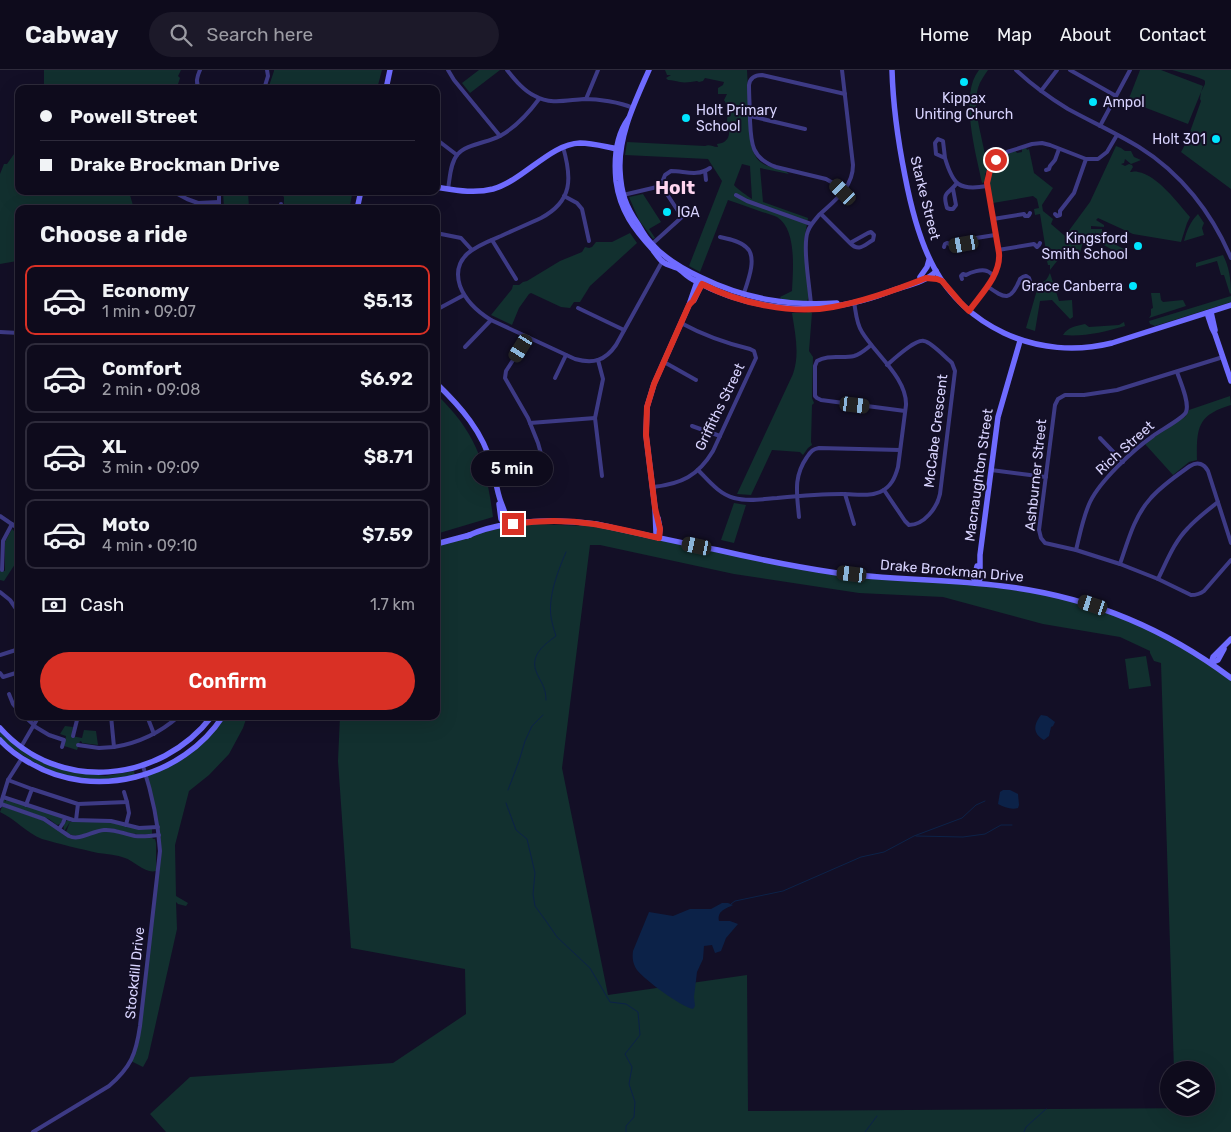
<!DOCTYPE html>
<html lang="en">
<head>
<meta charset="utf-8">
<style>
  :root { --surface:#0e0b1c; --page:#1c1929; --text:#f1f3f6; --muted:#9b9ba3; --line:#2e2b3b; --accent:#d93025 }
  body { margin:0; font-family:Rubik,sans-serif; background:var(--page); color:var(--text); height:100vh; display:flex; flex-direction:column; font-size:19px; white-space:nowrap }
  * { box-sizing:border-box; margin:0 }
  p { font-size:16px; color:var(--muted) }
  .icon { flex:none; width:28px; height:28px; fill:none; stroke:currentColor; stroke-width:2; stroke-linecap:round; stroke-linejoin:round }
  .map { position:relative; flex:1; overflow:hidden }
  .drawer { position:absolute; left:15px; top:135px; width:425px; height:515px; display:flex; flex-direction:column; background:var(--surface); border-radius:10px; box-shadow:0 5px 20px #0002,0 0 0 1px var(--line) }
  .drawer>* { flex:none }
  .banner { position:absolute; left:15px; top:15px; width:425px; height:110px; border-radius:10px; box-shadow:0 5px 20px #0002,0 0 0 1px var(--line); display:grid; align-content:center; height:110px; padding:0 25px; background:var(--surface) }
  .buttons { position:absolute; left:1160px; top:991px; display:grid; gap:10px }
  .buttons a { display:grid; place-items:center; width:55px; height:55px; border-radius:50%; background:var(--surface); box-shadow:0 5px 20px #0002,0 0 0 1px var(--line); font-size:25px }
  .end { position:absolute; width:22px; height:22px; margin:-11px; border:6px solid #d93025; background:#fff; box-shadow:0 0 0 2px #fff }
  .from { border-radius:50% }
  .bubble { position:absolute; height:35px; border-radius:18px; background:var(--surface); box-shadow:0 5px 20px #0002,0 0 0 1px var(--line); font-size:16px; font-weight:600; line-height:35px; text-align:center }
  .car { position:absolute; width:15px; height:30px; margin:-15px -8px; border-radius:6px; box-shadow:0 0 4px 1px #0007; background:linear-gradient(#222 24%,#8ab4d8 0 40%,#222 0 76%,#8ab4d8 0 86%,#222 0) }
  .banner b { display:flex; align-items:center; gap:18px; height:48px; font-size:19px }
  .banner b+b { border-top:1px solid var(--line) }
  .banner i { width:12px; height:12px; background:var(--text) }
  ul { padding:0; list-style:none }
  li { display:flex; align-items:center; gap:15px; height:70px; margin:0 10px 8px; padding:0 15px; border:2px solid var(--line); border-radius:10px }
  li div { flex:1 }
  li b { display:block; font-size:19px }
  li em { font-style:normal; font-weight:600 }
  li.active { border-color:var(--accent) }
  li>.icon { width:45px; height:45px; stroke-width:1.5 }
  h2 { padding:0 25px; font-size:22px; line-height:60px }
  .pay { display:flex; align-items:center; gap:12px; height:55px; padding:0 25px; font-size:19px }
  .pay p { margin-inline-start:auto }
  .primary-button { display:flex; gap:10px; margin-top:auto; padding:10px 25px }
  .primary-button a { flex:1; height:58px; border-radius:30px; background:var(--accent); color:#fff; font-size:20px; font-weight:600; line-height:58px; text-align:center }
  header { display:flex; align-items:center; gap:30px; box-sizing:border-box; height:70px; padding:0 25px; background:var(--surface); border-bottom:1px solid var(--line) }
  header strong { font-size:24px }
  nav { display:flex; gap:28px; margin-inline-start:auto; font-size:18px }
  .search { width:350px; height:45px; background:var(--page); display:flex; align-items:center; gap:12px; box-sizing:border-box; padding:0 18px; border-radius:28px; color:var(--muted); font-size:19px }
  .map>svg:first-child { display:block }
</style>
</head>
<body>
<header>
<strong>Cabway</strong>
<div class="search"><svg class="icon" aria-label="search" viewBox="0 0 24 24"><circle cx="10" cy="10" r="6"/><path d="M15 15l6 6"/></svg>Search here</div>
<nav><a>Home</a><a>Map</a><a>About</a><a>Contact</a></nav>
</header>
<div class="map">
<svg width="1231" height="1062" viewBox="0 0 1231 1062">
  <rect width="100%" height="100%" fill="#130f26"/>
  <g fill="#12302f" fill-rule="evenodd">
    <path d="M44,0H181L178,6L180,8L178,14L180,15L179,19H44Z"/>
    <path d="M274,0H382L378,15L379,19H268L274,1Z"/>
    <path d="M479,0H500L470,23L462,13Z"/>
    <path d="M665,0H747L751,75C753,81 756,90 762,93C770,99 783,97 789,104L760,98L763,132L808,148L804,171L809,227L807,231L782,230L780,227L792,221C793,200 797,159 777,147C772,145 767,143 762,142C751,138 740,134 728,130L700,202L689,196L722,111L708,89L625,85L627,72L705,76C710,74 712,77 718,77L717,74C725,73 730,69 729,60C729,57 727,54 727,51C727,48 728,46 727,43L730,37H728L724,30L727,24H718V18L723,15L724,12L705,8L703,11L699,12L697,11C691,12 685,13 680,12C675,11 673,10 668,10L666,8L671,5H667ZM742,94L750,96L752,129C749,127 736,118 734,115Z"/>
    <path d="M979,0H988C984,6 980,11 978,18C972,37 982,66 985,85L994,88L985,104V112L982,113C976,84 959,24 979,0Z"/>
    <path d="M1140,0H1161L1203,16L1201,22L1205,14V11L1204,10C1193,5 1183,3 1172,0H1231V119L1181,82L1186,73L1201,31L1200,29L1201,22L1188,54L1128,31Z"/>
    <path d="M1116,76L1121,78L1125,81H1131L1134,87L1141,90L1131,94L1125,89L1124,93L1121,94L1125,96L1129,94L1132,95L1133,97L1130,102C1133,102 1135,101 1138,102C1157,105 1178,133 1190,147L1187,153L1181,172L1133,164L1098,148L1096,150L1104,155V157L1091,156V159H1102V168L1128,181L1125,187L1095,170L1096,161L1092,174L1086,172L1082,175L1079,188L1070,186L1071,178L1064,176L1061,186L1050,200V195H1048L1047,191C1049,186 1051,184 1056,184L1058,181L1053,179L1047,187L1040,144L1035,145L1034,139L1039,138L1037,129L1033,126L993,133L991,127L992,125L991,126L989,113L990,104H992L996,97L1004,89L1003,86L1015,80L1017,83L1022,82V79L1026,77L1027,80L1029,79L1034,103L1053,118L1042,135L1043,141L1053,149L1051,154L1065,166L1090,132Z"/>
    <path d="M19,77V121H123V123L130,125L134,139H19V188L17,191L0,194V104L4,94H7Z"/>
    <path d="M223,121H248L249,139H224Z"/>
    <path d="M283,121H357V123L352,125L350,135L351,136L349,139H284V127L283,126Z"/>
    <path d="M643,124L661,152L649,159L655,168L653,169L639,150L629,127Z"/>
    <path d="M1198,144L1204,153L1202,158L1204,165L1184,171C1187,160 1190,152 1198,144Z"/>
    <path d="M630,163L637,173L590,216L580,232H574L570,238L561,237L531,223L529,224L519,238L512,255L491,245L512,219L513,215H519L523,212L527,211L560,191L582,182L585,177L589,178L592,177L596,172H612Z"/>
    <path d="M1223,185C1229,197 1231,209 1231,223L1230,224L1224,205H1221L1217,191L1196,197V193Z"/>
    <path d="M1050,203L1059,231L1072,230L1073,247L1070,249L1052,230L1040,231L1035,261L1026,258L1039,213C1046,212 1047,209 1050,203Z"/>
    <path d="M1151,223H1160L1161,230L1163,232L1183,230L1186,236L1149,248L1151,245V239L1153,238Z"/>
    <path d="M1231,226V232L1155,256L1150,254L1149,251Z"/>
    <path d="M808,242H811L812,243L809,281L813,287L812,328L814,333L812,335L811,372L812,375L808,378L803,385L800,382L772,380L751,425L737,424L793,304C800,284 795,263 792,243H806Z"/>
    <path d="M1124,252L1125,256C1105,262 1083,267 1063,265C1068,257 1076,256 1085,254L1089,257L1119,255Z"/>
    <path d="M436,324C476,362 486,394 493,447L436,464Z"/>
    <path d="M1230,326L1231,335C1225,337 1218,339 1212,343C1195,352 1197,373 1197,390L1189,392L1173,405L1145,374L1168,357L1185,347L1189,340Z"/>
    <path d="M734,433L746,435L734,473L721,470Z"/>
    <path d="M533,454L589,456L643,465L835,502L976,513L1080,531L1171,569L1231,608V1062H166L150,1044L190,1007L393,993L466,944L465,899L351,878L338,691L340,646H436V474L467,466L510,456ZM590,475H600L734,504L859,523L943,527L1043,554L1120,567L1150,581V583L1154,591L1161,593L1174,1000H1206V1038L748,1041L747,905L608,925L562,698Z"/>
    <path d="M12,459L19,466V488L4,511L0,510V501H5V472Z"/>
    <path d="M1146,586L1151,616L1129,619L1125,589Z"/>
    <path d="M223,646H247L243,658L229,684L209,705L189,721L175,775L176,826L188,833L186,836L178,834L176,832L177,859L148,988L143,997L131,991L136,978L160,781L158,757L145,705L187,684Z"/>
    <path d="M65,656L73,657L72,666L82,668L84,660L96,661L98,675L82,673V672L80,671L77,680L64,676L66,666L60,664Z"/>
    <path d="M0,661L7,668L66,700L105,706L134,701L135,706C77,715 45,705 0,668Z"/>
    <path d="M4,729H5V732L7,729L60,747L62,748V751L60,754L57,755L49,749L3,733Z"/>
    <path d="M2,737H4L48,752L70,768L74,769L98,762L109,761L152,767L153,769H155L156,773V801C146,804 134,791 125,788C117,785 107,784 98,783C81,779 59,774 42,769C27,763 15,749 0,742Z"/>
    <path d="M68,750H70V752L103,751L122,755L138,759H152V764C148,764 142,765 137,764C123,763 116,757 102,759C87,761 79,771 66,762L70,752L65,760H64C63,756 64,752 68,750Z"/>
  </g>
  <g fill="#0c2248">
    <path d="M1041,645L1047,646L1055,652L1053,656L1051,657L1049,666L1044,670C1033,664 1033,655 1041,645Z"/>
    <path d="M1003,720H1010L1018,724L1019,735L1018,738C1011,740 1004,737 998,734L1000,722Z"/>
    <path d="M722,833H728L733,835C725,839 717,841 719,851H730L738,854L726,868L721,881L715,883L712,875L704,876L703,889L697,902L694,927L695,936L693,939C680,936 646,911 637,900C633,894 632,888 633,881L649,842L673,846L690,839H711Z"/>
  </g>
  <g fill="none" stroke-linecap="round" stroke-linejoin="round">
    <g stroke="#0c2248" stroke-width="1">
      <path d="M546,630C546,616 540,612 536,601C530,585 545,574 556,566C554,560 552,553 551,547C548,526 558,501 566,482"/>
      <path d="M508,720L519,691L525,671L532,656L543,645"/>
      <path d="M506,733L516,760L527,769L535,803L533,824L535,836L546,851L557,867L590,898L610,932L626,934L638,942L640,965L625,984L632,997L629,1014L635,1032L634,1047L626,1056V1062"/>
      <path d="M916,766L963,767L985,764L1001,755H1012"/>
      <path d="M731,834L735,831L783,821L861,787L884,782L914,766L962,748L976,735L985,731"/>
      <path d="M865,1062L877,1046"/>
      <path d="M1024,1062L1026,1057L1046,1039"/>
    </g>
    <g stroke="#3d3a85" stroke-width="4">
      <path d="M200,0C197,7 195,13 200,19"/>
      <path d="M448,0L454,10L500,66"/>
      <path d="M507,0C515,10 524,21 535,26C551,35 567,30 584,29C598,29 620,32 633,38"/>
      <path d="M1016,0C1032,15 1050,28 1068,39C1092,52 1116,63 1139,77C1181,103 1212,143 1231,188"/>
      <path d="M1070,0L1116,26"/>
      <path d="M264,19L268,6L267,0"/>
      <path d="M1041,21L1057,0"/>
      <path d="M586,29L598,0"/>
      <path d="M750,46L805,59"/>
      <path d="M1100,56L1130,0"/>
      <path d="M436,69L457,85"/>
      <path d="M563,77C572,108 573,131 541,148C528,154 514,160 501,166C479,175 450,185 460,216C466,232 478,242 491,250L575,289C593,294 605,291 616,275L663,190"/>
      <path d="M945,88L943,71L938,69L935,73L936,84L945,88C953,115 959,121 987,116"/>
      <path d="M1046,100L1049,99L1050,96L1055,90L1059,79"/>
      <path d="M705,101L706,110"/>
      <path d="M661,115L665,105L671,101C685,101 697,107 710,98"/>
      <path d="M448,119C450,108 450,94 457,85C466,74 487,73 500,66C516,57 528,44 539,29"/>
      <path d="M953,119L956,135L953,139H950L947,138C942,121 948,125 957,113"/>
      <path d="M172,121L187,129L198,133L219,132"/>
      <path d="M219,121V139"/>
      <path d="M843,122L833,113L826,109L776,97C751,88 751,73 750,50C750,39 749,27 749,15C750,8 754,5 762,5L845,24"/>
      <path d="M623,125L657,117L661,115L682,147L651,175"/>
      <path d="M736,125L747,131L811,154"/>
      <path d="M564,126L577,133L582,139L589,171"/>
      <path d="M281,134V139"/>
      <path d="M821,144L850,173L868,163L871,162L874,165L873,170C863,176 859,182 850,173"/>
      <path d="M1055,144L1057,146L1060,145V141L1074,123L1086,89"/>
      <path d="M993,149L1024,144L1025,146H1028L1029,145L1030,143"/>
      <path d="M436,163L461,168L471,179"/>
      <path d="M720,167C729,169 740,171 746,177C759,187 746,216 742,229"/>
      <path d="M492,170L516,209"/>
      <path d="M944,177L945,174L947,173L950,174L951,176L967,173L976,168L995,165"/>
      <path d="M998,180L1034,174L1037,177L1039,175L1040,173"/>
      <path d="M962,209L961,206L963,204L966,205C971,202 981,199 987,201C988,201 993,205 994,206"/>
      <path d="M987,216C1005,229 1011,232 1020,209L1023,207L1026,206L1029,208L1030,211L1028,214L1019,212"/>
      <path d="M811,235C810,218 802,175 808,161C810,155 815,150 819,145C834,131 853,118 853,95L842,0"/>
      <path d="M578,238L624,260"/>
      <path d="M436,240L464,225"/>
      <path d="M969,241C981,224 1000,205 999,183L987,113L989,100L996,90L1007,82L1032,74L1042,73L1050,75L1086,89H1098L1107,82L1117,65"/>
      <path d="M0,262L19,263"/>
      <path d="M17,262V314L19,324"/>
      <path d="M528,267L506,301L505,308L528,348L538,373L545,398"/>
      <path d="M871,275C866,279 861,284 854,286C842,289 828,284 817,291L815,296V326L817,328L821,330L905,341"/>
      <path d="M465,277L491,250"/>
      <path d="M1223,287L1117,320L1084,325H1065L1058,329L1055,335L1039,460L1041,468L1045,473L1076,480L1120,494L1158,509L1191,525C1197,525 1200,524 1204,521L1231,490"/>
      <path d="M598,290L603,309L595,348L602,406"/>
      <path d="M664,292L696,310"/>
      <path d="M555,308L566,285"/>
      <path d="M530,353L595,348"/>
      <path d="M692,356L720,366"/>
      <path d="M1100,368L1123,392"/>
      <path d="M698,400C709,411 719,424 734,428C748,432 763,429 777,428C798,426 820,424 842,424C855,424 869,427 880,422C891,417 895,408 898,397L906,335C907,308 875,284 862,262C856,253 856,242 854,232"/>
      <path d="M991,400L1046,407"/>
      <path d="M653,417C681,414 698,406 713,381L756,288L754,281L750,279C725,273 703,265 681,253"/>
      <path d="M884,420L905,451L909,455C924,455 937,438 940,424L955,301L952,293L950,291C944,286 931,272 924,271C915,269 894,289 887,295"/>
      <path d="M845,424L854,454"/>
      <path d="M0,446L19,459"/>
      <path d="M799,447C797,424 793,407 807,387C811,381 813,379 819,378L900,380"/>
      <path d="M1076,480C1080,464 1083,447 1090,432C1100,411 1133,380 1153,366C1159,361 1184,348 1186,342C1190,333 1180,311 1177,302"/>
      <path d="M1120,494C1128,471 1134,447 1150,429C1161,416 1176,406 1190,396C1198,391 1204,394 1208,401L1231,473"/>
      <path d="M2,500L3,471L12,454"/>
      <path d="M1158,509C1167,491 1174,472 1188,458C1197,448 1208,440 1218,432"/>
      <path d="M0,522L10,530L19,543"/>
      <path d="M0,585L19,579"/>
      <path d="M0,603L3,607L19,602"/>
      <path d="M9,624L13,634L19,641"/>
      <path d="M24,646L34,655"/>
      <path d="M147,646L154,664"/>
      <path d="M184,646L186,648"/>
      <path d="M34,656L49,665L64,670L62,677"/>
      <path d="M73,666L78,646"/>
      <path d="M78,675L99,678L114,677L111,646"/>
      <path d="M21,677L39,646"/>
      <path d="M114,677C139,673 160,663 179,646"/>
      <path d="M8,710L32,719L26,735"/>
      <path d="M32,719L78,734L76,750"/>
      <path d="M3,727L73,750L111,751L139,758L158,757"/>
      <path d="M1,734L44,749L69,766C80,771 92,761 104,760C115,759 124,764 135,766C143,767 151,766 159,765"/>
      <path d="M78,734L127,732L124,722"/>
      <path d="M0,736L8,710L22,688"/>
      <path d="M126,755L129,743L127,732"/>
      <path d="M59,759L63,753L65,748"/>
      <path d="M33,1062L109,1016C131,997 136,984 140,956L160,781C158,751 152,724 143,696"/>
    </g>
    <g stroke="#6f6bff" stroke-width="5.5">
      <path d="M649,0C635,32 618,66 620,101C621,123 626,137 638,154C642,161 645,167 651,173C664,188 683,199 700,207C745,229 787,236 837,233"/>
      <path d="M892,0C893,36 898,71 905,106C918,174 937,231 1004,263C1038,279 1076,282 1112,273L1231,235"/>
      <path d="M386,19L390,0"/>
      <path d="M628,49C615,67 614,90 616,111C620,141 634,159 653,180C656,184 659,189 663,192C667,195 672,196 677,198C682,201 687,206 692,209C754,244 826,247 891,221C904,216 927,212 936,201"/>
      <path d="M436,117C455,120 474,124 493,119C524,110 550,74 580,73C593,73 606,77 618,79"/>
      <path d="M357,139L361,121"/>
      <path d="M920,207L927,197L929,190"/>
      <path d="M694,230L703,211"/>
      <path d="M1211,242L1215,260"/>
      <path d="M1207,243L1212,258L1215,264L1231,311"/>
      <path d="M436,313C461,337 483,362 492,396C495,406 496,416 499,426C501,435 509,447 505,455"/>
      <path d="M499,434L501,449L505,455"/>
      <path d="M658,448L660,459L659,468"/>
      <path d="M467,466C504,449 555,449 596,454C637,463 677,472 718,480C757,489 797,497 837,503C892,510 947,509 1002,516C1087,526 1163,557 1231,608"/>
      <path d="M659,468L656,463L655,438L646,365L647,337L654,314L689,235L698,209"/>
      <path d="M436,474L470,465"/>
      <path d="M976,513L980,509V485L998,347L1020,271"/>
      <path d="M976,513L974,509L977,496"/>
      <path d="M1211,593L1213,587L1231,569"/>
      <path d="M1211,593L1218,590L1224,579"/>
      <path d="M0,658C58,723 160,714 212,646"/>
      <path d="M0,670C9,680 19,687 30,693C94,731 183,708 223,646"/>
    </g>
  </g>
  <g fill="none" stroke-linecap="round" stroke-linejoin="round">
    <path stroke="#d93025" stroke-width="6" d="M513,454C540,450 568,450 594,454C616,458 638,463 659,468L660,459L655,438L646,365L647,337L654,314L689,235L693,231L702,214C739,233 792,245 833,237C865,231 896,220 926,208L937,209L942,211L960,232L969,241C981,224 1001,205 999,183L987,113L990,100L996,90"/>
  </g>
  <g fill="#00e5ff" stroke="#130f26" stroke-width="2">
    <circle cx="964" cy="12" r="5"/>
    <circle cx="1093" cy="32" r="5"/>
    <circle cx="686" cy="48" r="5"/>
    <circle cx="1216" cy="69" r="5"/>
    <circle cx="667" cy="142" r="5"/>
    <circle cx="1138" cy="176" r="5"/>
    <circle cx="1133" cy="216" r="5"/>
  </g>
  <g text-anchor="middle" dominant-baseline="central" stroke-width="4" stroke-linejoin="round" paint-order="stroke">
    <g font-size="14" fill="#d9d4ff" stroke="#130f26" text-anchor="start">
      <text x="964" y="28" text-anchor="middle">Kippax<tspan x="964" dy="16">Uniting Church</tspan></text>
      <text x="1103" y="32">Ampol</text>
      <text x="696" y="40">Holt Primary<tspan x="696" dy="16">School</tspan></text>
      <text x="1206" y="69" text-anchor="end">Holt 301</text>
      <text x="677" y="142">IGA</text>
      <text x="1128" y="168" text-anchor="end">Kingsford<tspan x="1128" dy="16">Smith School</tspan></text>
      <text x="1123" y="216" text-anchor="end">Grace Canberra</text>
    </g>
    <g font-size="14" fill="#d9d4ff" stroke="#130f26">
      <text transform="translate(925 128) rotate(76)">Starke Street</text>
      <text transform="translate(720 337) rotate(-64)">Griffiths Street</text>
      <text transform="translate(936 361) rotate(-83)">McCabe Crescent</text>
      <text transform="translate(1125 378) rotate(-42)">Rich Street</text>
      <text transform="translate(979 405) rotate(-82)">Macnaughton Street</text>
      <text transform="translate(1036 405) rotate(-84)">Ashburner Street</text>
      <text transform="translate(952 501) rotate(5)">Drake Brockman Drive</text>
      <text transform="translate(135 903) rotate(-84)">Stockdill Drive</text>
    </g>
    <g font-size="19" font-weight="bold" fill="#ffd6f0" stroke="#130f26">
      <text x="675" y="117">Holt</text>
    </g>
  </g>
</svg>
<div class="buttons">
<a><svg class="icon" aria-label="layers" viewBox="0 0 24 24"><path d="M12 4l9 5-9 5-9-5zM3 14l9 5 9-5"/></svg></a>
</div>
<i class="end from" style="left:996px;top:90px"></i>
<i class="end" style="left:513px;top:454px"></i>
<div class="bubble" style="left:471px;top:381px;width:82px">5 min</div>
<i class="car" style="left:843px;top:122px;rotate:315deg"></i>
<i class="car" style="left:964px;top:174px;rotate:260deg"></i>
<i class="car" style="left:521px;top:278px;rotate:212deg"></i>
<i class="car" style="left:855px;top:335px;rotate:97deg"></i>
<i class="car" style="left:697px;top:476px;rotate:282deg"></i>
<i class="car" style="left:852px;top:504px;rotate:277deg"></i>
<i class="car" style="left:1093px;top:535px;rotate:288deg"></i>
<div class="banner">
<b><i class="from"></i>Powell Street</b>
<b><i></i>Drake Brockman Drive</b>
</div>
<section class="drawer">
<h2>Choose a ride</h2>
<ul>
<li class="active"><svg class="icon" aria-label="car" viewBox="0 0 24 24"><path d="M5 17H2v-5l4-1 3-4h7l3 4 3 1v5h-3M9 17h6M6 11h13"/><circle cx="7" cy="17" r="2"/><circle cx="17" cy="17" r="2"/></svg><div><b>Economy</b><p>1 min · 09:07</p></div><em>$5.13</em></li>
<li><svg class="icon" aria-label="car" viewBox="0 0 24 24"><path d="M5 17H2v-5l4-1 3-4h7l3 4 3 1v5h-3M9 17h6M6 11h13"/><circle cx="7" cy="17" r="2"/><circle cx="17" cy="17" r="2"/></svg><div><b>Comfort</b><p>2 min · 09:08</p></div><em>$6.92</em></li>
<li><svg class="icon" aria-label="car" viewBox="0 0 24 24"><path d="M5 17H2v-5l4-1 3-4h7l3 4 3 1v5h-3M9 17h6M6 11h13"/><circle cx="7" cy="17" r="2"/><circle cx="17" cy="17" r="2"/></svg><div><b>XL</b><p>3 min · 09:09</p></div><em>$8.71</em></li>
<li><svg class="icon" aria-label="car" viewBox="0 0 24 24"><path d="M5 17H2v-5l4-1 3-4h7l3 4 3 1v5h-3M9 17h6M6 11h13"/><circle cx="7" cy="17" r="2"/><circle cx="17" cy="17" r="2"/></svg><div><b>Moto</b><p>4 min · 09:10</p></div><em>$7.59</em></li>
</ul>
<div class="pay"><svg class="icon" aria-label="cash" viewBox="0 0 24 24"><path d="M3 7h18v10H3z"/><circle cx="12" cy="12" r="2"/></svg>Cash<p>1.7 km</p></div>
<div class="primary-button"><a>Confirm</a></div>
</section>
</div>
</body>
</html>
